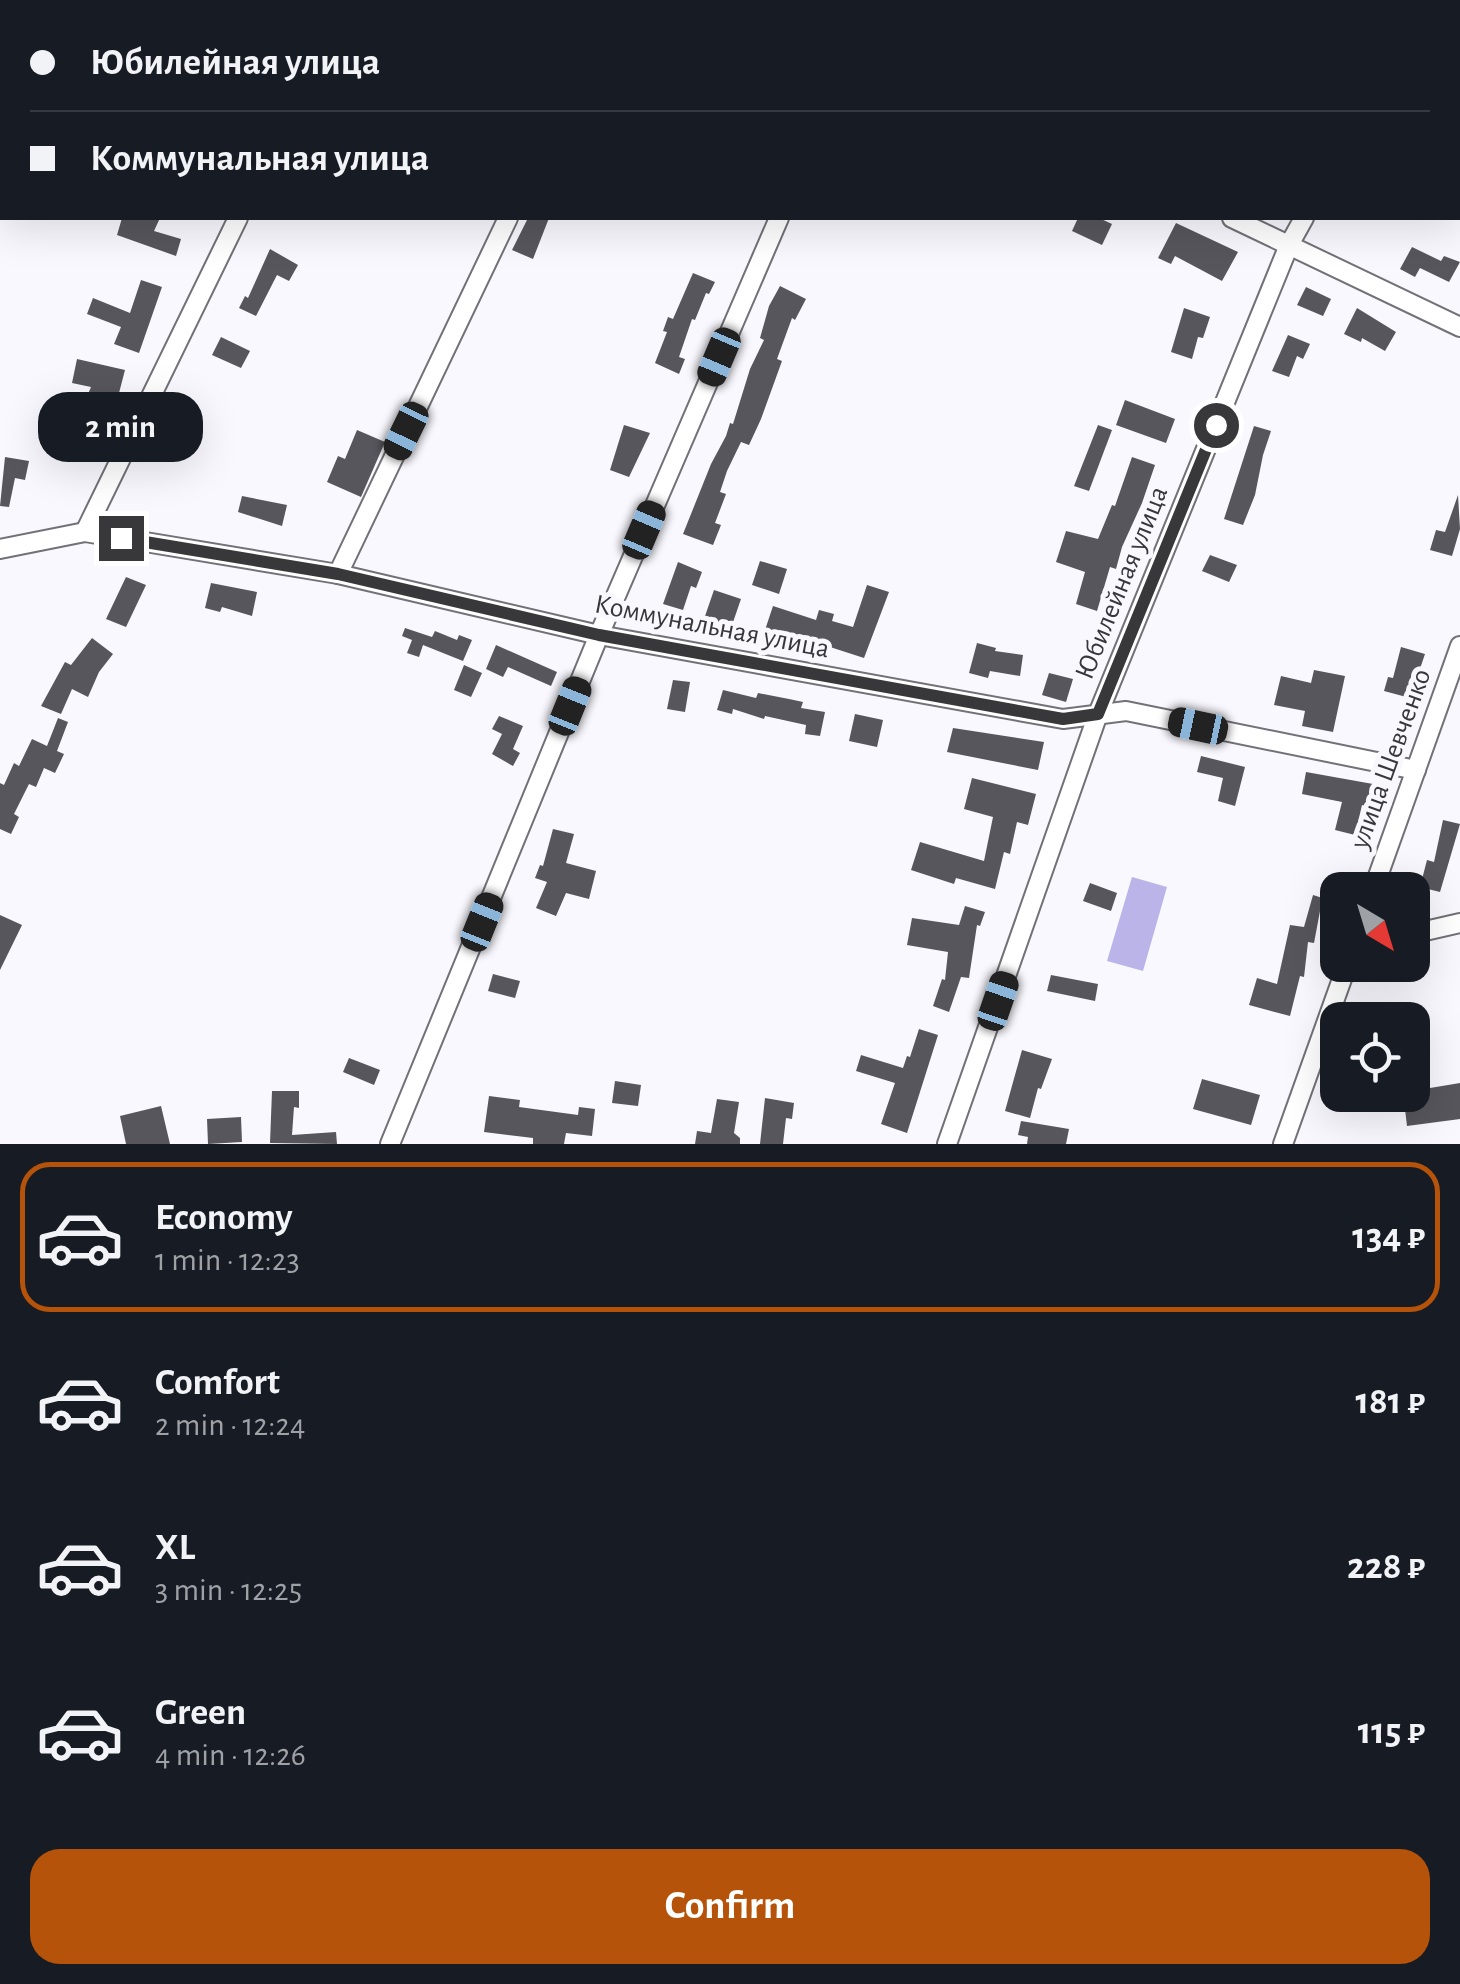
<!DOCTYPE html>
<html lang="en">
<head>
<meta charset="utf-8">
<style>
  :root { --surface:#171b24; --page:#242831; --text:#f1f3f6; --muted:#9ea1a6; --line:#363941; --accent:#b45309 }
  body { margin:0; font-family:"Alegreya Sans",sans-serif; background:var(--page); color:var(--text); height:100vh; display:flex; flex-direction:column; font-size:38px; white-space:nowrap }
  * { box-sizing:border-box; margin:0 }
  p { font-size:32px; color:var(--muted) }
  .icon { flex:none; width:55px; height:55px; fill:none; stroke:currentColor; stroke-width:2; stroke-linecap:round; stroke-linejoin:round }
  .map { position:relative; height:1144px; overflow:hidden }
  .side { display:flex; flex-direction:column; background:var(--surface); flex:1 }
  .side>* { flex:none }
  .hud { position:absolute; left:0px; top:0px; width:1460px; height:220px; box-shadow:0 10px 40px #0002; display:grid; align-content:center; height:220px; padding:0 30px; background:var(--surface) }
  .needle { width:65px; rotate:142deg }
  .fabs { position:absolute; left:1320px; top:872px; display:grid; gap:20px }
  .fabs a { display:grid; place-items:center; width:110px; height:110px; border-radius:20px; background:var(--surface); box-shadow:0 10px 40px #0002; font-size:50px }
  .end { position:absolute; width:45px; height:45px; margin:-22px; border:12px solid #38373a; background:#fff; box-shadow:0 0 0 5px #fff }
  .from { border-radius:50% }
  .bubble { position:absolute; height:70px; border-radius:30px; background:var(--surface); box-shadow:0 10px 40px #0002; font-size:32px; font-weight:700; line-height:70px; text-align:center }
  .car { position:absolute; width:30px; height:60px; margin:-30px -15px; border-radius:12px; box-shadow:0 0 8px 2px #0007; background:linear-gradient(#222 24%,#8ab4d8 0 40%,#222 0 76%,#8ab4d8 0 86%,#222 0) }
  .hud b { display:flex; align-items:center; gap:35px; height:95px; font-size:38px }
  .hud b+b { border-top:2px solid var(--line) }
  .hud i { width:25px; height:25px; background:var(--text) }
  ul { padding:18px 0 0; list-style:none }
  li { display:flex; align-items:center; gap:30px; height:150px; margin:0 20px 15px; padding:0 10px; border:5px solid transparent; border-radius:30px }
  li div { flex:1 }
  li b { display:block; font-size:38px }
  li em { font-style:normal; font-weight:700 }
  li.on { border-color:var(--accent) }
  li>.icon { width:90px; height:90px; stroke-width:1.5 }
  .primary-button { display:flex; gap:20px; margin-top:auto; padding:20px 30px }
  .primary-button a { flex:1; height:115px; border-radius:30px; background:var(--accent); color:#fff; font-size:40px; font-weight:700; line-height:115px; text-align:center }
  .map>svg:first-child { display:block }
</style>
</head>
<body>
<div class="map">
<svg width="1460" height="1144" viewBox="0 0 1460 1144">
  <rect width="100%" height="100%" fill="#f8f8fe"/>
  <path fill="#bab4e9" d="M1132,877L1167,887L1143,971L1107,961Z"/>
  <g fill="#57565d">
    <path d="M122,218H160L154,231L181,239L176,256L117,235Z"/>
    <path d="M528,218H549L533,259L512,250Z"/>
    <path d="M1078,218H1099L1112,224L1102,245L1072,231Z"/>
    <path d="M1176,223L1238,252L1222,281L1175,256L1171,264L1158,258Z"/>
    <path d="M1412,247L1441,261L1444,256L1460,262L1449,282L1420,268L1415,277L1400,269Z"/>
    <path d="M270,249L298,265L289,281L277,275L256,316L239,308L245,296L248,298Z"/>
    <path d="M693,273L715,282L709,294L706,293L695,320L692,319L679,357L685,359L679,374L655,363L667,332L663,331L668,317L673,319Z"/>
    <path d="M141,280L162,287L139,353L114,344L121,327L87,314L93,298L130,313Z"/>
    <path d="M780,286L806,299L795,320L792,318L777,359L782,361L761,419L749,445L741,442L727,471L720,492L726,494L715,523L721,525L713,545L683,534L711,464L726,436L730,423L733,424L750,369L764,340L760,338L769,306Z"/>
    <path d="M1306,287L1331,299L1323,316L1297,305Z"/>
    <path d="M1184,308L1210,317L1203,338L1198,337L1192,359L1171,352Z"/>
    <path d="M1357,308L1396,332L1385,351L1362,338L1361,342L1344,334Z"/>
    <path d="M1288,335L1310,344L1303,359L1297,356L1289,377L1272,371Z"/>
    <path d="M221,337L250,351L241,368L212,355Z"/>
    <path d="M77,359L125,370L119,393L115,392L96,435L99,437L89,462L47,446L57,420L74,427L91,387L72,383Z"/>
    <path d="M1125,400L1175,419L1166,443L1116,425Z"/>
    <path d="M624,425L650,433L629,477L610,470Z"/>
    <path d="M1098,425L1112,430L1089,491L1074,486Z"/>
    <path d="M1254,426L1271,431L1263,455L1255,495L1243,525L1224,519Z"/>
    <path d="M357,430L385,442L361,497L327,482L338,456L345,459Z"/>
    <path d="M5,457L29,461L25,480L15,478L9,507L0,506Z"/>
    <path d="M1132,457L1155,465L1142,503L1122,547L1116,569L1110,567L1097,611L1076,604L1085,572L1056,562L1066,531L1098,539L1112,505L1115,506Z"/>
    <path d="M1458,495L1460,529L1452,556L1430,550L1436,530L1445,532Z"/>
    <path d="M242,496L287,505L282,526L238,512Z"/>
    <path d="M1210,555L1237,565L1229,582L1202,571Z"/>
    <path d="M760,561L787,569L779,594L752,585Z"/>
    <path d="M678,562L702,572L696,588L691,586L683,610L663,604Z"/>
    <path d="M126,577L146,585L126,627L106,619Z"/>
    <path d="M211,583L257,592L252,616L222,607L220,612L205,608Z"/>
    <path d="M867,585L889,592L864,658L793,635L792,639L765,630L773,606L816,620L819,610L834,614L832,621L853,627Z"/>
    <path d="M714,590L741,599L731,628L704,619Z"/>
    <path d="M405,628L432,637L435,631L457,640L459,635L472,640L463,661L423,645L419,657L407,653L412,640L402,636Z"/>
    <path d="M92,638L113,654L99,672L88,697L72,689L61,714L41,706L65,662L71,665Z"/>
    <path d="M977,643L996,648L995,651L1023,655L1020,676L990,671L988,678L969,673Z"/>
    <path d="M496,645L557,672L551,686L508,667L503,677L486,669Z"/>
    <path d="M1401,647L1425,654L1410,698L1384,691L1388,677L1393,678Z"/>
    <path d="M464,665L482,673L471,697L454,690Z"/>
    <path d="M1314,670L1345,676L1333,732L1302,726L1305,711L1274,705L1281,676L1311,683Z"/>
    <path d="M1049,673L1073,679L1066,702L1042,695Z"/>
    <path d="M673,680L690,682L685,712L667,709Z"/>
    <path d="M723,690L756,698L758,693L789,699L803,702L801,708L825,712L820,736L805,734L806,725L765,716L764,719L733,709L732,714L717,710Z"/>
    <path d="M855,714L883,720L877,747L849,741Z"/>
    <path d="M499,716L523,726L513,749L520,753L513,766L492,754L502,734L492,729Z"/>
    <path d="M58,718L68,722L57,751L64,754L55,773L44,768L36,787L29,784L14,814L19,817L11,834L0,829V783L4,785L14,763L19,766L32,739L47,746Z"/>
    <path d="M953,728L1044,742L1038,770L947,752Z"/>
    <path d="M1201,756L1245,767L1235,806L1218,801L1223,778L1197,772Z"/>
    <path d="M1306,772L1373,784L1369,807L1362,805L1355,835L1335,830L1342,802L1302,794Z"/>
    <path d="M972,778L1036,794L1028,825L1017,822L1010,854L1004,852L995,889L956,878L954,884L911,870L920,842L984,861L993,817L964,809Z"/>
    <path d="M1443,820L1460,824L1440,892L1420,887L1427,860L1434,862Z"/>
    <path d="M553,829L574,834L566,863L596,871L589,899L566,893L556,916L536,908L547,882L535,878L540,865L543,866Z"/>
    <path d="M1090,883L1117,893L1111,911L1083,901Z"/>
    <path d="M1313,895L1329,900L1326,913L1320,911L1314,943L1308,942L1304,977L1300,976L1290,1016L1249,1005L1257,978L1277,984L1290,925L1304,927Z"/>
    <path d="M965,906L985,912L980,926L977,925L969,978L961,977L949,1012L933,1006L942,979L945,980L948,952L907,945L912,918L959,925Z"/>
    <path d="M0,915L22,925L0,970Z"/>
    <path d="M493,974L520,981L515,998L488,991Z"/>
    <path d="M1051,975L1098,984L1095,1001L1047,991Z"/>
    <path d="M919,1029L938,1035L907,1133L881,1124L895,1083L856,1071L861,1055L903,1068L907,1056L910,1057Z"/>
    <path d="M1022,1050L1052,1059L1041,1089L1038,1088L1030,1118L1005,1111Z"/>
    <path d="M349,1058L380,1070L374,1085L343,1072Z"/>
    <path d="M1202,1079L1260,1095L1251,1125L1193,1109Z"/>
    <path d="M615,1081L641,1085L638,1106L612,1103Z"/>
    <path d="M1460,1083V1119L1407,1126L1404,1101L1412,1100V1091Z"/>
    <path d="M272,1091H299V1108L294,1107L292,1135L336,1132L337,1144L270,1143Z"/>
    <path d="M489,1096L520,1100L519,1107L578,1115L579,1107L595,1109L592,1136L566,1133L564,1144H533V1138L484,1132Z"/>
    <path d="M765,1098L794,1103L792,1119L786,1118L783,1144H760Z"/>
    <path d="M717,1099L739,1102L734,1133L740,1138V1144H695L697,1131L711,1133Z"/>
    <path d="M161,1106L170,1144H126L120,1116Z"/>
    <path d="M241,1117L242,1142L208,1144L207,1119Z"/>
    <path d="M1021,1121L1069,1129L1066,1144H1027L1028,1137L1018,1135Z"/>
  </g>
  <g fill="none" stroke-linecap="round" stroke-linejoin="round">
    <defs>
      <g id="street">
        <path d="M792,0L797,2"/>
        <path d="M8,2V0"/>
        <path d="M343,2L344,0"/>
        <path d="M611,2L612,0"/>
        <path d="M874,2L876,0"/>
        <path d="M1416,2L1418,0"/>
        <path d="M0,30L2,21"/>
        <path d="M1232,218L1460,327"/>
        <path d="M85,532L238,218"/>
        <path d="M0,549L85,532L338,574L599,635L1063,719L1126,711L1416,770"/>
        <path d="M338,574L508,218"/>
        <path d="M1373,890L1460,646"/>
        <path d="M1412,934L1460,923"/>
        <path d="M390,1144L599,635L779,218"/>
        <path d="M947,1144L1098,714L1289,245L1304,218"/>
        <path d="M1283,1144L1347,965"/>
      </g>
    </defs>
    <use href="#street" stroke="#717177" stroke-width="22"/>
    <use href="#street" stroke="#fff" stroke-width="18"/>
  </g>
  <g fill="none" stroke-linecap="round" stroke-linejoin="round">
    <path stroke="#38373a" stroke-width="12" d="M121,538L338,574L599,635L1063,719L1098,714L1216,425"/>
  </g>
  <g text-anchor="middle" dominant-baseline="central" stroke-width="10" stroke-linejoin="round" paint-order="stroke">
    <g font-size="28" fill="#38373a" stroke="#f8f8fe">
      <text transform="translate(1122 583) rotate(-68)">Юбилейная улица</text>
      <text transform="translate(712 627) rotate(11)">Коммунальная улица</text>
      <text transform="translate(1391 759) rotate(-70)">улица Шевченко</text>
    </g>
  </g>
</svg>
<div class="fabs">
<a><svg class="needle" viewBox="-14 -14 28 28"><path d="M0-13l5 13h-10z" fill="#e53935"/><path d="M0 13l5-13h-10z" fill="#9ea1a6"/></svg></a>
<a><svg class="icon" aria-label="locate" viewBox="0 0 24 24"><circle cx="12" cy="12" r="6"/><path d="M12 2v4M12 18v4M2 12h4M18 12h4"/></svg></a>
</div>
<i class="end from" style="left:1216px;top:425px"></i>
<i class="end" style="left:121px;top:538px"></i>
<div class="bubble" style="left:38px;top:392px;width:165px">2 min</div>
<i class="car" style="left:719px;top:357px;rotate:203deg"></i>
<i class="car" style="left:406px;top:431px;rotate:206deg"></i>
<i class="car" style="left:644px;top:530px;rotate:23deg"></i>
<i class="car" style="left:570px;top:706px;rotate:22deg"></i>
<i class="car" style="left:1198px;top:726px;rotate:282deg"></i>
<i class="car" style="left:482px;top:922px;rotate:22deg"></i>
<i class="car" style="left:998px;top:1001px;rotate:19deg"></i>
<div class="hud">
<b><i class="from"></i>Юбилейная улица</b>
<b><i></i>Коммунальная улица</b>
</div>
</div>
<section class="side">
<ul>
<li class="on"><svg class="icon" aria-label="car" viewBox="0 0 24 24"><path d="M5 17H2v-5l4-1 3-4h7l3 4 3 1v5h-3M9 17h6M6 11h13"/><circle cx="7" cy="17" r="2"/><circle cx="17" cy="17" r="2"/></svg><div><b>Economy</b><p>1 min · 12:23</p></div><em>134 ₽</em></li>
<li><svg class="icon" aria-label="car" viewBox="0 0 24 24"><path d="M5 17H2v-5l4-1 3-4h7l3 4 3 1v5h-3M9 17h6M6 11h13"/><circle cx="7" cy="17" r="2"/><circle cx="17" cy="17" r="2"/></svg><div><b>Comfort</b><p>2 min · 12:24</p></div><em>181 ₽</em></li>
<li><svg class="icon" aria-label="car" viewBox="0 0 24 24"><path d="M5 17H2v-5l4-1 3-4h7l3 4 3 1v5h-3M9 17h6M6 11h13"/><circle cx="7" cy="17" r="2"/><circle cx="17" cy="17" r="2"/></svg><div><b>XL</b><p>3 min · 12:25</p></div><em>228 ₽</em></li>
<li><svg class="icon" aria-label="car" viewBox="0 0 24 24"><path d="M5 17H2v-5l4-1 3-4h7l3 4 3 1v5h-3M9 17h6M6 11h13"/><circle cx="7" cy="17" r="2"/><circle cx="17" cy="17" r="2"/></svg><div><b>Green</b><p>4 min · 12:26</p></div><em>115 ₽</em></li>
</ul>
<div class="primary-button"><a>Confirm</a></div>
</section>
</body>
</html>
